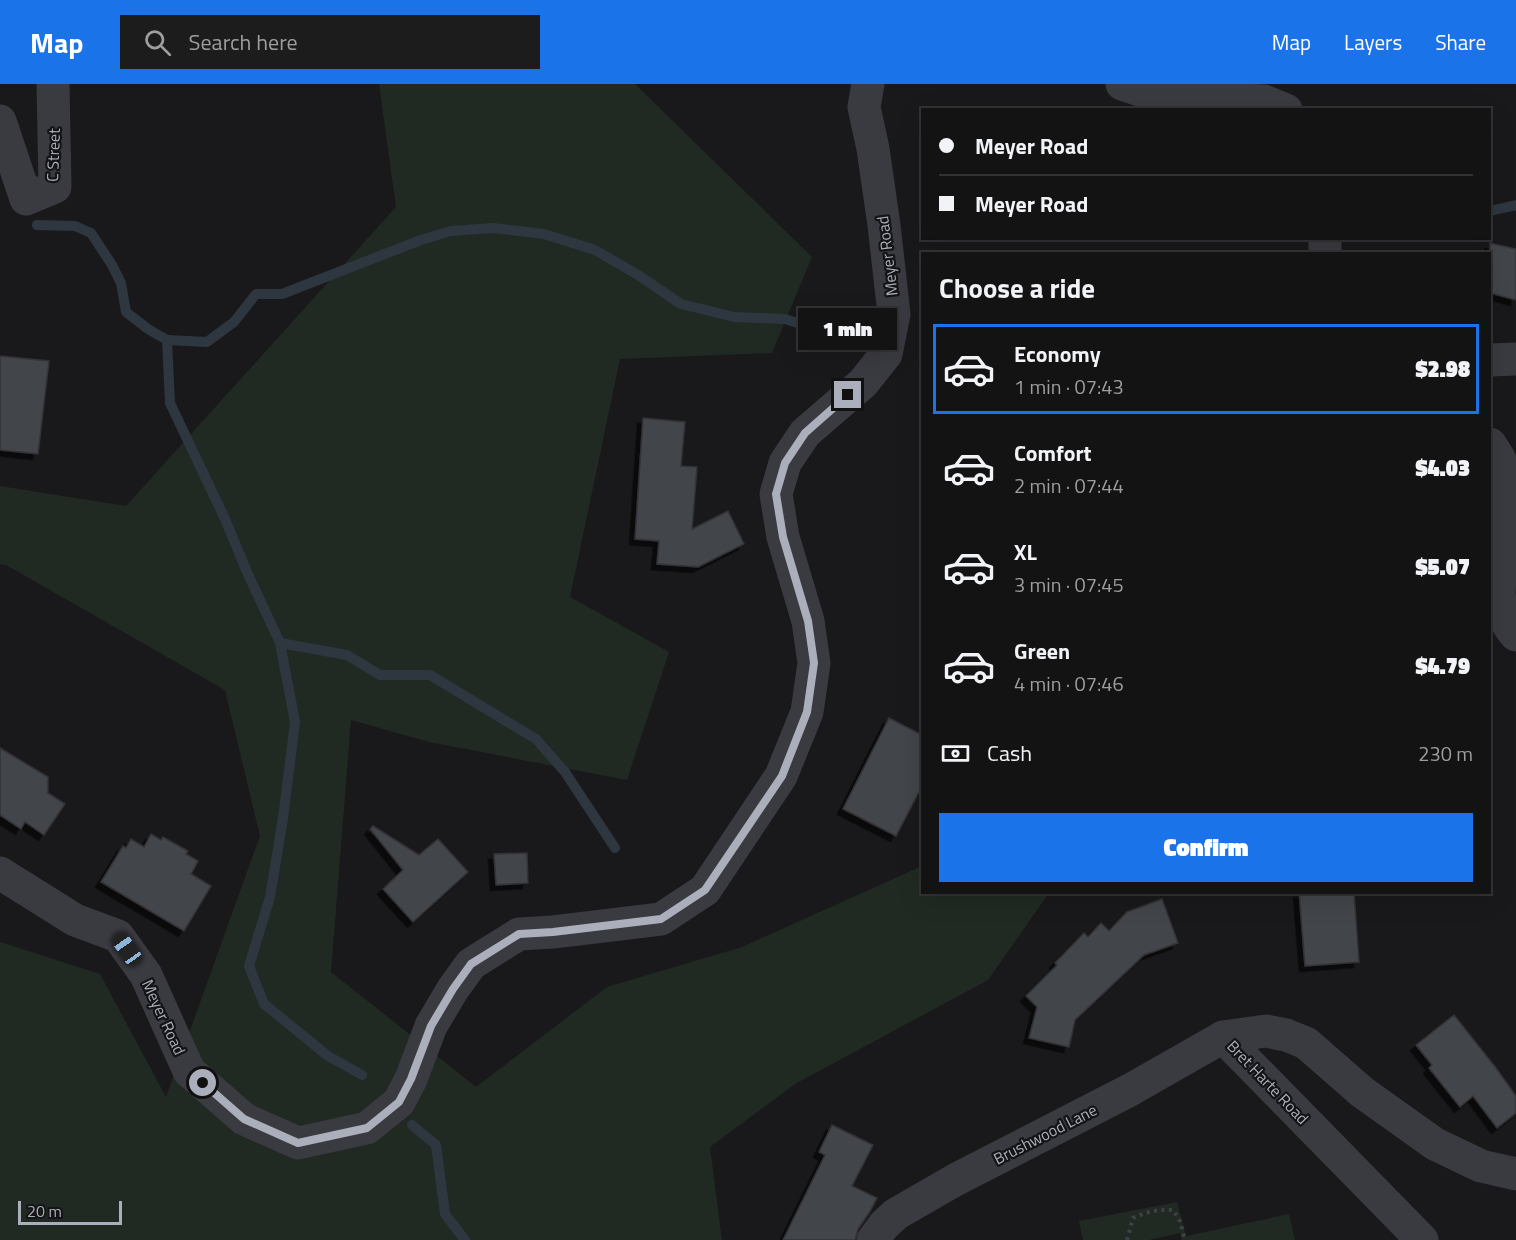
<!DOCTYPE html>
<html lang="en">
<head>
<meta charset="utf-8">
<style>
  :root { --surface:#131314; --page:#1c1c1d; --text:#f1f3f6; --muted:#9d9ea0; --line:#323234; --accent:#1a73e8 }
  body { margin:0; font-family:"Titillium Web",sans-serif; background:var(--page); color:var(--text); height:100vh; display:flex; flex-direction:column; font-size:22px; white-space:nowrap }
  * { box-sizing:border-box; margin:0 }
  p { font-size:20px; color:var(--muted) }
  .icon { flex:none; width:33px; height:33px; fill:none; stroke:currentColor; stroke-width:2; stroke-linecap:round; stroke-linejoin:round }
  .map { position:relative; flex:1; overflow:hidden }
  .drawer { position:absolute; left:921px; top:168px; width:570px; height:642px; display:flex; flex-direction:column; background:var(--surface); border-radius:0px; box-shadow:0 6px 24px #0002,0 0 0 2px var(--line) }
  .drawer>* { flex:none }
  .hud { position:absolute; left:921px; top:24px; width:570px; height:132px; border-radius:0px; box-shadow:0 6px 24px #0002,0 0 0 2px var(--line); display:grid; align-content:center; height:132px; padding:0 18px; background:var(--surface) }
  .scale { position:absolute; left:18px; bottom:15px; width:104px; box-sizing:border-box; padding-left:6px; border:3px solid #abafbb; border-top:0; font-size:16px; line-height:21px; white-space:nowrap; color:#abafbb; -webkit-text-stroke:4px #141416; paint-order:stroke }
  .end { position:absolute; width:27px; height:27px; margin:-14px; border:8px solid #abafbb; background:#111; box-shadow:0 0 0 3px #111 }
  .from { border-radius:50% }
  .bubble { position:absolute; height:42px; border-radius:0px; background:var(--surface); box-shadow:0 6px 24px #0002,0 0 0 2px var(--line); font-size:20px; font-weight:800; line-height:42px; text-align:center }
  .car { position:absolute; width:18px; height:36px; margin:-18px -9px; border-radius:8px; box-shadow:0 0 4px 2px #0007; background:linear-gradient(#222 24%,#8ab4d8 0 40%,#222 0 76%,#8ab4d8 0 86%,#222 0) }
  .hud b { display:flex; align-items:center; gap:21px; height:57px; font-size:22px }
  .hud b+b { border-top:2px solid var(--line) }
  .hud i { width:15px; height:15px; background:var(--text) }
  ul { padding:0; list-style:none }
  li { display:flex; align-items:center; gap:18px; height:90px; margin:0 12px 9px; padding:0 6px; border:3px solid transparent; border-radius:0px }
  li div { flex:1 }
  li b { display:block; font-size:22px }
  li em { font-style:normal; font-weight:800 }
  li.current { border-color:var(--accent) }
  li>.icon { width:54px; height:54px; stroke-width:1.5 }
  h2 { padding:0 18px; font-size:27px; line-height:72px }
  .pay { display:flex; align-items:center; gap:15px; height:66px; padding:0 18px; font-size:22px }
  .pay p { margin-inline-start:auto }
  .cta { display:flex; gap:12px; margin-top:auto; padding:12px 18px }
  .cta a { flex:1; height:69px; border-radius:0px; background:var(--accent); color:#fff; font-size:24px; font-weight:800; line-height:69px; text-align:center }
  header { display:flex; align-items:center; gap:36px; box-sizing:border-box; height:84px; padding:0 30px; background:var(--accent); color:#fff }
  header strong { font-size:28px }
  nav { display:flex; gap:33px; margin-inline-start:auto; font-size:21px }
  .search { width:420px; height:54px; background:var(--page); display:flex; align-items:center; gap:15px; box-sizing:border-box; padding:0 21px; border-radius:0px; color:var(--muted); font-size:22px }
  .map>svg:first-child { display:block }
</style>
</head>
<body>
<header>
<strong>Map</strong>
<div class="search"><svg class="icon" aria-label="search" viewBox="0 0 24 24"><circle cx="10" cy="10" r="6"/><path d="M15 15l6 6"/></svg>Search here</div>
<nav><a>Map</a><a>Layers</a><a>Share</a></nav>
</header>
<div class="map">
<svg width="1516" height="1156" viewBox="0 0 1516 1156">
  <defs>
    <filter id="shadow"><feDropShadow dx="-5.5" dy="5.5" stdDeviation="0" flood-color="#0009"/></filter>
  </defs>
  <rect width="100%" height="100%" fill="#19191b"/>
  <g fill="#202a22">
    <path d="M379,0H635L812,173L772,269L620,275L570,513L669,568L627,696L429,658L351,636L331,888L476,1003L607,903L742,863L922,782V808L1049,809L988,896L795,1000L710,1063L722,1156H0V858L100,890L166,1013L260,752L225,606L6,481L0,480V402L126,422L396,123Z"/>
    <path d="M1177,1118L1186,1152L1289,1130L1295,1156H1182L1180,1149L1149,1156H1083L1079,1137Z"/>
  </g>
  <g fill="none" stroke-linecap="round" stroke-linejoin="round">
    <g stroke="#2e3740" stroke-width="10">
      <path d="M1490,127L1516,121"/>
      <path d="M37,141L75,142L91,149L112,181L121,199L126,228L148,245L167,256L170,319L225,435L247,488L280,559L295,638L283,734L270,813L249,882L264,920L328,972L362,991"/>
      <path d="M167,256L207,258L234,238L256,210H282L421,156L451,147L493,144L544,150L595,166L638,191L681,220L734,233L785,235L832,250"/>
      <path d="M280,559L347,571L380,591H430L536,655L565,688L615,764"/>
      <path d="M412,1041L436,1061L445,1130L465,1156"/>
    </g>
  </g>
  <g fill="#434448" stroke="#333337" stroke-width="1.5" filter="url(#shadow)">
    <path d="M1490,159L1516,165V216L1490,209Z"/>
    <path d="M0,272L49,277L38,370L0,366Z"/>
    <path d="M643,334L685,338L681,382L697,383L692,445L728,427L744,460L698,483L657,480L659,457L635,455Z"/>
    <path d="M889,634L922,651V702L896,752L843,725Z"/>
    <path d="M0,664L48,693V709L65,720L44,751L25,738L21,745L0,731Z"/>
    <path d="M373,742L419,771L438,755L468,788L413,838L383,805L403,786L370,745Z"/>
    <path d="M151,750L161,756L163,753L188,767L186,770L198,777L191,790L211,802L184,847L101,798L123,762L126,764L131,755L144,763Z"/>
    <path d="M527,769L528,799L496,801L494,770Z"/>
    <path d="M1299,808H1354L1359,878L1305,882Z"/>
    <path d="M1162,815L1178,859L1144,871L1075,936L1069,963L1029,954L1037,923L1026,912L1057,881L1055,879L1084,849L1088,853L1101,839L1109,847L1127,828Z"/>
    <path d="M1454,931L1496,984L1516,1012V1029L1497,1044L1473,1012L1460,1023L1429,984L1432,981L1416,961Z"/>
    <path d="M832,1041L873,1061L852,1102L877,1114L869,1129L858,1145L855,1156H783L825,1071L819,1068Z"/>
  </g>
  <g fill="none" stroke-linecap="round" stroke-linejoin="round">
    <path stroke="#404148" stroke-width="4" stroke-dasharray="3 4.5" stroke-linecap="butt" d="M1127,1156L1133,1134C1146,1128 1158,1125 1173,1126L1180,1137L1185,1156"/>
    <g stroke="#3a3a41" stroke-width="33">
      <path d="M1122,0L1149,9L1190,14L1264,17L1286,26"/>
      <path d="M0,37L26,115L55,103L53,0"/>
      <path d="M1325,154V170"/>
      <path d="M1490,276L1516,275"/>
      <path d="M1490,360L1499,374L1506,390L1499,510C1502,527 1504,538 1516,551"/>
      <path d="M0,789L75,836L118,852L146,891L189,987L244,1035L298,1059L367,1044L399,1018L411,995L431,942L453,905L471,880L519,850L553,848L661,835L705,806L781,692L807,628L814,579L808,537L783,453L776,410L785,379L805,349L863,299L886,270L894,230L884,141L873,65L864,23L868,0"/>
      <path d="M873,1156L884,1141L896,1130L955,1096L1130,1006L1223,953"/>
      <path d="M1422,1156L1223,953L1266,947L1286,951L1306,959L1362,1008L1435,1060L1481,1082L1516,1090"/>
    </g>
  </g>
  <g fill="none" stroke-linecap="round" stroke-linejoin="round">
    <path stroke="#abafbb" stroke-width="8" d="M203,999L244,1035L298,1059L367,1044L399,1018L411,995L431,942L453,905L471,880L519,850L553,848L661,835L705,806L782,692L807,628L814,579L808,537L783,453L776,410L785,379L805,349L848,311"/>
  </g>
  <g text-anchor="middle" dominant-baseline="central" stroke-width="4.5" stroke-linejoin="round" paint-order="stroke">
    <g font-size="16" fill="#abafbb" stroke="#141416">
      <text transform="translate(53 71) rotate(-88)">C Street</text>
      <text transform="translate(887 172) rotate(-97)">Meyer Road</text>
      <text transform="translate(164 933) rotate(65)">Meyer Road</text>
      <text transform="translate(1268 998) rotate(46)">Bret Harte Road</text>
      <text transform="translate(1045 1050) rotate(-27)">Brushwood Lane</text>
    </g>
  </g>
</svg>
<div class="scale">20 m</div>
<i class="end from" style="left:203px;top:999px"></i>
<i class="end" style="left:848px;top:311px"></i>
<div class="bubble" style="left:798px;top:224px;width:99px">1 min</div>
<i class="car" style="left:127px;top:865px;rotate:325deg"></i>
<div class="hud">
<b><i class="from"></i>Meyer Road</b>
<b><i></i>Meyer Road</b>
</div>
<section class="drawer">
<h2>Choose a ride</h2>
<ul>
<li class="current"><svg class="icon" aria-label="car" viewBox="0 0 24 24"><path d="M5 17H2v-5l4-1 3-4h7l3 4 3 1v5h-3M9 17h6M6 11h13"/><circle cx="7" cy="17" r="2"/><circle cx="17" cy="17" r="2"/></svg><div><b>Economy</b><p>1 min · 07:43</p></div><em>$2.98</em></li>
<li><svg class="icon" aria-label="car" viewBox="0 0 24 24"><path d="M5 17H2v-5l4-1 3-4h7l3 4 3 1v5h-3M9 17h6M6 11h13"/><circle cx="7" cy="17" r="2"/><circle cx="17" cy="17" r="2"/></svg><div><b>Comfort</b><p>2 min · 07:44</p></div><em>$4.03</em></li>
<li><svg class="icon" aria-label="car" viewBox="0 0 24 24"><path d="M5 17H2v-5l4-1 3-4h7l3 4 3 1v5h-3M9 17h6M6 11h13"/><circle cx="7" cy="17" r="2"/><circle cx="17" cy="17" r="2"/></svg><div><b>XL</b><p>3 min · 07:45</p></div><em>$5.07</em></li>
<li><svg class="icon" aria-label="car" viewBox="0 0 24 24"><path d="M5 17H2v-5l4-1 3-4h7l3 4 3 1v5h-3M9 17h6M6 11h13"/><circle cx="7" cy="17" r="2"/><circle cx="17" cy="17" r="2"/></svg><div><b>Green</b><p>4 min · 07:46</p></div><em>$4.79</em></li>
</ul>
<div class="pay"><svg class="icon" aria-label="cash" viewBox="0 0 24 24"><path d="M3 7h18v10H3z"/><circle cx="12" cy="12" r="2"/></svg>Cash<p>230 m</p></div>
<div class="cta"><a>Confirm</a></div>
</section>
</div>
</body>
</html>
